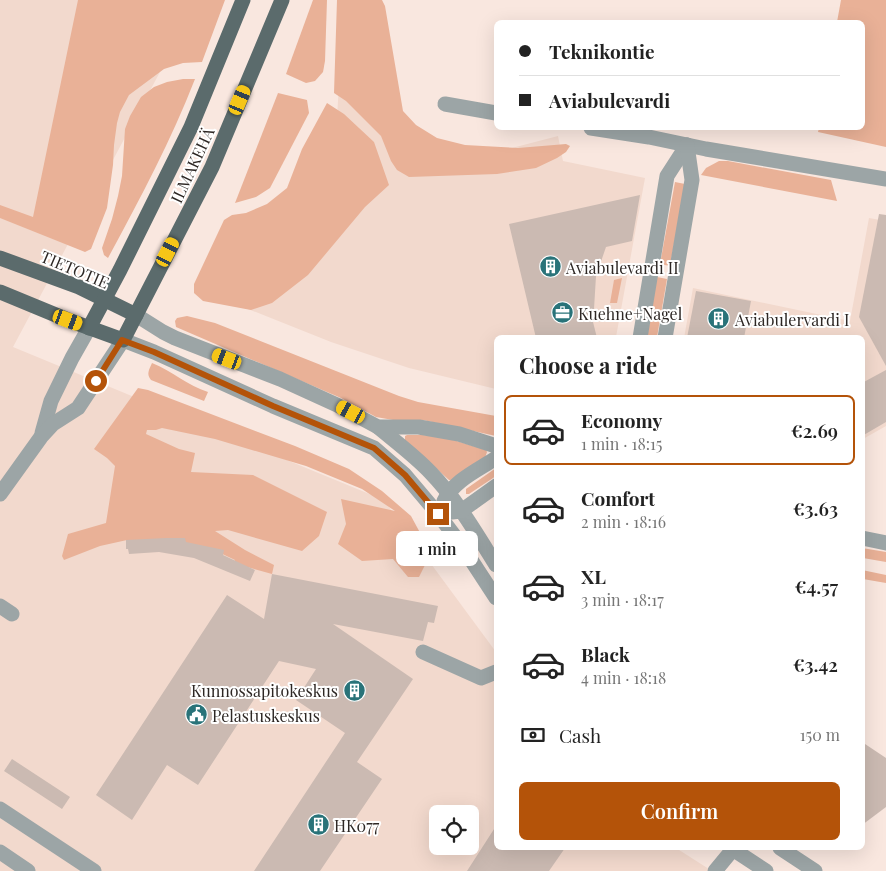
<!DOCTYPE html>
<html lang="en">
<head>
<meta charset="utf-8">
<style>
  :root { --surface:#fff; --page:#f2f2f2; --text:#222; --muted:#767676; --line:#e0e0e0; --accent:#b45309 }
  body { margin:0; font-family:"Playfair Display",serif; background:var(--page); color:var(--text); height:100vh; display:flex; flex-direction:column; font-size:19px; white-space:nowrap }
  * { box-sizing:border-box; margin:0 }
  p { font-size:16px; color:var(--muted) }
  .icon { flex:none; width:28px; height:28px; fill:none; stroke:currentColor; stroke-width:2; stroke-linecap:round; stroke-linejoin:round }
  .map { position:relative; flex:1; overflow:hidden }
  .panel { position:absolute; left:494px; top:335px; width:371px; height:515px; display:flex; flex-direction:column; background:var(--surface); border-radius:8px; box-shadow:0 5px 20px #0002 }
  .panel>* { flex:none }
  .top-card { position:absolute; left:494px; top:20px; width:371px; height:110px; border-radius:8px; box-shadow:0 5px 20px #0002; display:grid; align-content:center; height:110px; padding:0 25px; background:var(--surface) }
  .controls { position:absolute; left:429px; top:805px; display:grid; gap:10px }
  .controls a { display:grid; place-items:center; width:50px; height:50px; border-radius:8px; background:var(--surface); box-shadow:0 5px 20px #0002; font-size:25px }
  .end { position:absolute; width:22px; height:22px; margin:-11px; border:6px solid #b45309; background:#fff; box-shadow:0 0 0 2px #fff }
  .from { border-radius:50% }
  .bubble { position:absolute; height:35px; border-radius:8px; background:var(--surface); box-shadow:0 5px 20px #0002; font-size:16px; font-weight:600; line-height:35px; text-align:center }
  .car { position:absolute; width:15px; height:30px; margin:-15px -8px; border-radius:6px; box-shadow:0 0 4px 1px #0007; background:linear-gradient(#f5c518 24%,#345 0 40%,#f5c518 0 76%,#345 0 86%,#f5c518 0) }
  .top-card b { display:flex; align-items:center; gap:18px; height:48px; font-size:19px }
  .top-card b+b { border-top:1px solid var(--line) }
  .top-card i { width:12px; height:12px; background:var(--text) }
  ul { padding:0; list-style:none }
  li { display:flex; align-items:center; gap:15px; height:70px; margin:0 10px 8px; padding:0 15px; border:2px solid transparent; border-radius:8px }
  li div { flex:1 }
  li b { display:block; font-size:19px }
  li em { font-style:normal; font-weight:600 }
  li.active { border-color:var(--accent) }
  li>.icon { width:45px; height:45px; stroke-width:1.5 }
  h2 { padding:0 25px; font-size:22px; line-height:60px }
  .pay { display:flex; align-items:center; gap:12px; height:55px; padding:0 25px; font-size:19px }
  .pay p { margin-inline-start:auto }
  .cta { display:flex; gap:10px; margin-top:auto; padding:10px 25px }
  .cta a { flex:1; height:58px; border-radius:8px; background:var(--accent); color:#fff; font-size:20px; font-weight:600; line-height:58px; text-align:center }
  .map>svg:first-child { display:block }
</style>
</head>
<body>
<div class="map">
<svg width="886" height="871" viewBox="0 0 886 871">
  <rect width="100%" height="100%" fill="#f9e7df"/>
  <g fill="#f2d9cd" fill-rule="evenodd">
    <path d="M0,0H187L184,27L13,347L384,500L496,652V848H676L712,871H0ZM438,814H470V846H438Z"/>
    <path d="M344,0L406,132L493,153L558,136L563,161L645,178L616,337L496,338V389L409,368L331,342L218,297L337,118Z"/>
    <path d="M869,218L886,221V426L863,439L862,338H684L693,288L850,321Z"/>
  </g>
  <g fill="#e9b197">
    <path d="M78,0H225L202,62L183,63L164,69L129,95L120,112L117,123L114,145L113,165L107,208L91,249L85,252L0,218V205L33,217Z"/>
    <path d="M313,0H327L325,61L323,72L315,81L306,83L286,74Z"/>
    <path d="M337,0H382L385,6L403,111L416,125L437,138L465,145L518,148L566,144L570,146L566,152L557,158L536,168L497,174L409,177L397,170L391,161L381,136L346,101L334,93Z"/>
    <path d="M841,0H886V147L818,132L819,128H862V22H837Z"/>
    <path d="M183,79H195C171,141 140,199 108,258L104,255L102,248L112,219L118,196L122,176L125,129L130,116L141,97L154,87L167,82Z"/>
    <path d="M278,93L307,100L309,113L270,188L256,197L235,203Z"/>
    <path d="M327,103L344,114L374,142L389,185L365,207L308,275L272,303L251,310L203,301L194,293V284L224,220L232,215L246,213L267,204L287,188L302,149Z"/>
    <path d="M719,161H728L831,180L837,201L701,175L706,168Z"/>
    <path d="M675,182L685,184L670,266L660,264Z"/>
    <path d="M657,277L667,279L657,337L647,338Z"/>
    <path d="M622,278L617,303H610L614,280Z"/>
    <path d="M187,316L215,323L399,396L418,402L496,416V436L423,420H393L376,417L341,398L176,327L175,321L177,318Z"/>
    <path d="M152,363C172,371 188,386 208,392L204,401L151,380C146,374 149,370 152,363Z"/>
    <path d="M138,388L148,390L295,446L349,469L382,491L411,516L431,553L419,577H408L393,559L362,561L338,544L346,524L341,499L395,511L362,489L306,466L215,439L162,428L156,430H147L146,434L179,449L195,453L191,472L253,475L327,512L319,536L302,551L228,530L215,531L245,550L274,565L272,574L233,563L235,560L214,550L127,540L100,546L64,560L62,556L68,534L106,523L115,466L107,458L94,449Z"/>
    <path d="M407,435H423L447,438L486,450L487,452L485,458L453,480H449L405,440V436Z"/>
    <path d="M496,468V476L469,494H466V489Z"/>
    <path d="M862,548L886,552V562L863,558Z"/>
    <path d="M862,570L886,575V583L863,579Z"/>
  </g>
  <g fill="#cbbab2">
    <path d="M640,195L632,241L606,247L596,276L594,309L590,310L597,338H536L509,224Z"/>
    <path d="M879,214L886,215V366L859,317Z"/>
    <path d="M696,291L751,301L744,338H687Z"/>
    <path d="M886,370V422L862,436V383Z"/>
    <path d="M166,538H185L186,542L224,550L223,555L255,570L250,581L194,558L159,552L129,554L128,549H126V540Z"/>
    <path d="M272,574L438,606L434,623L428,622L423,641L333,624L413,679L357,762L382,779L320,871H254L345,733L296,700L316,669L279,661L198,785L167,765L132,820L96,795L227,595L264,619Z"/>
    <path d="M862,742L886,758V807L862,825Z"/>
    <path d="M12,759L70,797L62,809L4,771Z"/>
    <path d="M496,826V848H565L549,871H467Z"/>
  </g>
  <g fill="none" stroke-linecap="round" stroke-linejoin="round">
    <g stroke="#9ca5a6" stroke-width="15">
      <path d="M445,104L496,113"/>
      <path d="M591,128L649,137L706,149L886,179"/>
      <path d="M136,315L163,332L175,338L280,379L337,405L378,427H419L459,434L496,446"/>
      <path d="M640,338L667,176L687,145"/>
      <path d="M665,338L692,180L687,145"/>
      <path d="M378,427C396,442 415,456 431,473C457,500 476,533 496,565"/>
      <path d="M42,433L51,401L72,358L89,328"/>
      <path d="M0,494L41,437L53,424L78,408L123,340L154,352L273,406L374,448L405,475L438,514L462,546L496,598"/>
      <path d="M444,501C453,481 478,470 496,458"/>
      <path d="M452,512L461,511L496,486"/>
      <path d="M862,538L886,543"/>
      <path d="M0,606L12,614"/>
      <path d="M423,652L481,678L496,672"/>
      <path d="M0,809L94,871"/>
      <path d="M731,848L766,871"/>
      <path d="M780,848L815,871"/>
      <path d="M0,852L28,871"/>
      <path d="M715,871L734,848"/>
    </g>
    <g stroke="#5b6b6c" stroke-width="15">
      <path d="M0,258L79,287L136,315"/>
      <path d="M0,292L68,320L123,340L212,167L282,0"/>
      <path d="M89,328L120,270L191,127L243,0"/>
    </g>
  </g>
  <g fill="none" stroke-linecap="round" stroke-linejoin="round">
    <path stroke="#b45309" stroke-width="6" d="M96,381L122,340L154,352L273,406L374,448L405,475L438,514"/>
  </g>
  <defs>
    <symbol id="building-disc" viewBox="-11 -11 22 22"><circle r="9.5" fill="#297379" stroke="#fff"/><path d="M-4-6H4V6H1V3H-1V6H-4ZM-2.5-4.3h1.7v1.8h-1.7ZM.8-4.3h1.7v1.8H.8ZM-2.5-1h1.7V.8h-1.7ZM.8-1h1.7V.8H.8Z" fill="#fff"/></symbol>
    <symbol id="office-disc" viewBox="-11 -11 22 22"><circle r="9.5" fill="#297379" stroke="#fff"/><path d="M-6-3h4V-5.5h4V-3h4V5H-6ZM-1-4.5V-3h2v-1.5ZM-6 0V1H6V0Z" fill="#fff"/></symbol>
    <symbol id="civic-disc" viewBox="-11 -11 22 22"><circle r="9.5" fill="#297379" stroke="#fff"/><path d="M-.6-6.5H3V-4.5H.6V-3L4-1V1h2V6H-6V1h2V-1L-.6-3ZM-1.2 2.5V6h2.4V2.5Z" fill="#fff"/></symbol>
  </defs>
  <g fill-rule="evenodd">
    <use href="#building-disc" x="538" y="254" width="25" height="25"/>
    <use href="#office-disc" x="550" y="300" width="25" height="25"/>
    <use href="#building-disc" x="706" y="306" width="25" height="25"/>
    <use href="#building-disc" x="342" y="678" width="25" height="25"/>
    <use href="#civic-disc" x="184" y="702" width="25" height="25"/>
    <use href="#building-disc" x="306" y="812" width="25" height="25"/>
  </g>
  <g text-anchor="middle" dominant-baseline="central" stroke-width="4" stroke-linejoin="round" paint-order="stroke">
    <g font-size="16" fill="#2d2724" stroke="#fff">
      <text transform="translate(192 165) rotate(-65)">ILMAKEHÄ</text>
      <text transform="translate(75 269) rotate(23)">TIETOTIE</text>
    </g>
    <g font-size="16" fill="#2d2724" stroke="#fff" text-anchor="start">
      <text x="566" y="267">Aviabulevardi II</text>
      <text x="578" y="313">Kuehne+Nagel</text>
      <text x="735" y="319">Aviabulervardi I</text>
      <text x="338" y="690" text-anchor="end">Kunnossapitokeskus</text>
      <text x="212" y="715">Pelastuskeskus</text>
      <text x="334" y="825">HK077</text>
    </g>
  </g>
</svg>
<div class="controls">
<a><svg class="icon" aria-label="locate" viewBox="0 0 24 24"><circle cx="12" cy="12" r="6"/><path d="M12 2v4M12 18v4M2 12h4M18 12h4"/></svg></a>
</div>
<i class="end from" style="left:96px;top:381px"></i>
<i class="end" style="left:438px;top:514px"></i>
<div class="bubble" style="left:396px;top:531px;width:82px">1 min</div>
<i class="car" style="left:240px;top:100px;rotate:23deg"></i>
<i class="car" style="left:168px;top:252px;rotate:27deg"></i>
<i class="car" style="left:68px;top:320px;rotate:110deg"></i>
<i class="car" style="left:227px;top:359px;rotate:291deg"></i>
<i class="car" style="left:351px;top:412px;rotate:298deg"></i>
<div class="top-card">
<b><i class="from"></i>Teknikontie</b>
<b><i></i>Aviabulevardi</b>
</div>
<section class="panel">
<h2>Choose a ride</h2>
<ul>
<li class="active"><svg class="icon" aria-label="car" viewBox="0 0 24 24"><path d="M5 17H2v-5l4-1 3-4h7l3 4 3 1v5h-3M9 17h6M6 11h13"/><circle cx="7" cy="17" r="2"/><circle cx="17" cy="17" r="2"/></svg><div><b>Economy</b><p>1 min · 18:15</p></div><em>€2.69</em></li>
<li><svg class="icon" aria-label="car" viewBox="0 0 24 24"><path d="M5 17H2v-5l4-1 3-4h7l3 4 3 1v5h-3M9 17h6M6 11h13"/><circle cx="7" cy="17" r="2"/><circle cx="17" cy="17" r="2"/></svg><div><b>Comfort</b><p>2 min · 18:16</p></div><em>€3.63</em></li>
<li><svg class="icon" aria-label="car" viewBox="0 0 24 24"><path d="M5 17H2v-5l4-1 3-4h7l3 4 3 1v5h-3M9 17h6M6 11h13"/><circle cx="7" cy="17" r="2"/><circle cx="17" cy="17" r="2"/></svg><div><b>XL</b><p>3 min · 18:17</p></div><em>€4.57</em></li>
<li><svg class="icon" aria-label="car" viewBox="0 0 24 24"><path d="M5 17H2v-5l4-1 3-4h7l3 4 3 1v5h-3M9 17h6M6 11h13"/><circle cx="7" cy="17" r="2"/><circle cx="17" cy="17" r="2"/></svg><div><b>Black</b><p>4 min · 18:18</p></div><em>€3.42</em></li>
</ul>
<div class="pay"><svg class="icon" aria-label="cash" viewBox="0 0 24 24"><path d="M3 7h18v10H3z"/><circle cx="12" cy="12" r="2"/></svg>Cash<p>150 m</p></div>
<div class="cta"><a>Confirm</a></div>
</section>
</div>
</body>
</html>
